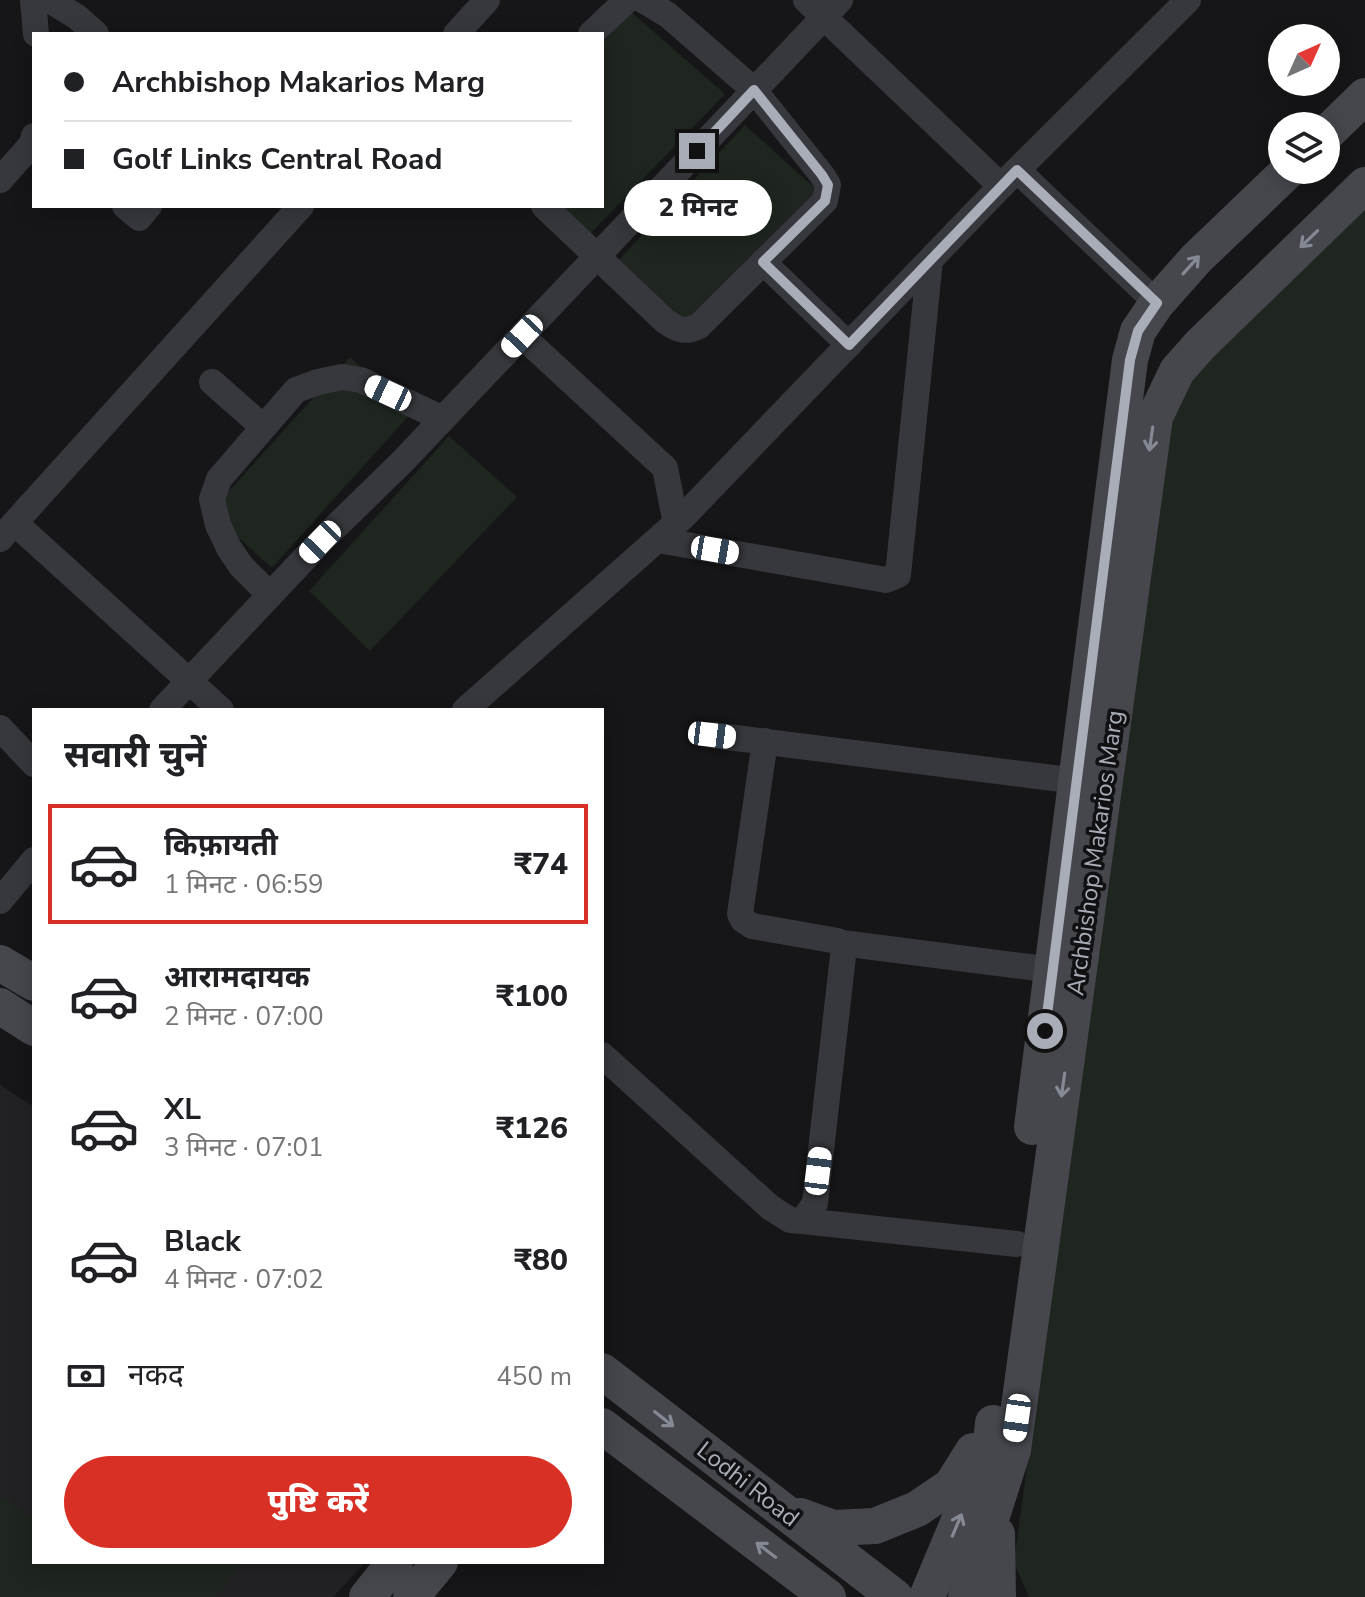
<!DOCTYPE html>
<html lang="hi">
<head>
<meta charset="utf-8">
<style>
  :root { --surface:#fff; --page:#f6f6f6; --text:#202124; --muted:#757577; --line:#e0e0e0; --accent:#d93025 }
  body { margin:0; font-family:"Nunito Sans","Noto Sans Devanagari",sans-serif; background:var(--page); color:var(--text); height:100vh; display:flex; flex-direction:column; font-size:30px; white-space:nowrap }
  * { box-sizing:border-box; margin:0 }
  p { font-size:26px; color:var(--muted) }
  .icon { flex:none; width:44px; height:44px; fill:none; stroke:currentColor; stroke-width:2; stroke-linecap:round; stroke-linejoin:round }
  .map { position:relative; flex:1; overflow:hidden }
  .side { position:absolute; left:32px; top:708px; width:572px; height:856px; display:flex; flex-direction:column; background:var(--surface); border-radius:0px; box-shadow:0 4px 20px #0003 }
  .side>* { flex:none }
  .guide { position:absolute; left:32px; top:32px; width:572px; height:176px; border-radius:0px; box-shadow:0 4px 20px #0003; display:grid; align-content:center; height:176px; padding:0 32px; background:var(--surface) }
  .needle { width:52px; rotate:45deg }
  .buttons { position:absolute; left:1268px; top:24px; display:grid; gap:16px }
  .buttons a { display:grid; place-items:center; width:72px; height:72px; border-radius:50%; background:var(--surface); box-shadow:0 4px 20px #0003; font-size:40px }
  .end { position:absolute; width:36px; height:36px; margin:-18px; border:10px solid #a8adb8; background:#111; box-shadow:0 0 0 4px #111 }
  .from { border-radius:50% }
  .bubble { position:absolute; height:56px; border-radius:28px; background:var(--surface); box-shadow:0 4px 20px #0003; font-size:26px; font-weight:800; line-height:56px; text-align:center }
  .car { position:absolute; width:24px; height:48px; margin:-24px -12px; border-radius:10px; box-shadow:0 0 6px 2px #0007; background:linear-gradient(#fff 24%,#345 0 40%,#fff 0 76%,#345 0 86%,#fff 0) }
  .guide b { display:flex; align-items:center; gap:28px; height:76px; font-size:30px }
  .guide b+b { border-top:2px solid var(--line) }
  .guide i { width:20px; height:20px; background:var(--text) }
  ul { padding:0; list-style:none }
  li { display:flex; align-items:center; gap:24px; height:120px; margin:0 16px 12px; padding:0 16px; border:4px solid transparent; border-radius:0px }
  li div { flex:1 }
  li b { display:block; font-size:30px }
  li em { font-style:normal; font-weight:800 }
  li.selected { border-color:var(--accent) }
  li>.icon { width:72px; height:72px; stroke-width:1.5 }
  h2 { padding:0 32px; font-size:36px; line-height:96px }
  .pay { display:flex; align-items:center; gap:20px; height:88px; padding:0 32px; font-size:30px }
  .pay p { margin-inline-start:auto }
  .primary-button { display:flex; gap:16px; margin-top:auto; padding:16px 32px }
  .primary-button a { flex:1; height:92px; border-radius:48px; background:var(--accent); color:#fff; font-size:32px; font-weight:800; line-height:92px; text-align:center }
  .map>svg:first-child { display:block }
</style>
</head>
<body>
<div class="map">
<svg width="1365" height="1597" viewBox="0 0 1365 1597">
  <rect width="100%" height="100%" fill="#161618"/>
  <path fill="#222225" d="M0,1085L34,1107V1562H366L333,1597H0Z"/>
  <g fill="#1e261f">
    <path d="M630,11L725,94L591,233L562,206H602V43Z"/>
    <path d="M745,125L818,191L690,325L616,263Z"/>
    <path d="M1365,200V1597H1029L1014,1563L1165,431L1196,362Z"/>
    <path d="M350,357L412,412L272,568L210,512Z"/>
    <path d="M449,436L517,497L370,651L309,591Z"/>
    <path d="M0,1495L34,1519V1562H242L216,1597H0Z"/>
  </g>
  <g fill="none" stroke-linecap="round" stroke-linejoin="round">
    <g stroke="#37383d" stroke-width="26">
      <path d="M33,0L36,34"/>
      <path d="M49,0L77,17L96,34"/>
      <path d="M806,0L1001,186"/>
      <path d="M456,34L487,0"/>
      <path d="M591,34L627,0"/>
      <path d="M1017,170L1157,303"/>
      <path d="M0,180L32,144L34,136"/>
      <path d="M125,206L139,218L149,206"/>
      <path d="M544,206L665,321C678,330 685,333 699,326L825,201L828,185L822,175L754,90L668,15L643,0"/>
      <path d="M763,262L849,345"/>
      <path d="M522,336L665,468L676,524"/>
      <path d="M212,382L263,427"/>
      <path d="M15,523L221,710"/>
      <path d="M0,539L301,206"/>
      <path d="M658,540L886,580L898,575L930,260"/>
      <path d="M270,595L241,566L229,548L218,525L212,499L219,479L296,390L318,382L342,377L361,380L443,419"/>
      <path d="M162,710L320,542L403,461L840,0"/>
      <path d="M465,710L684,516L1001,186L1188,0"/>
      <path d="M0,728L34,764"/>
      <path d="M712,735L1093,783"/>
      <path d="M0,901L34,860"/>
      <path d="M842,943L1053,970"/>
      <path d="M602,1055L771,1208L790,1220L803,1221L815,1203L844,947L838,941L752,926L743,920L740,914L765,741"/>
      <path d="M803,1221L1017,1244"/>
    </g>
    <g stroke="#45474d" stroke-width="36">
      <path d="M1326,134L1365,96"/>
      <path d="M0,963L34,983"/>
      <path d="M0,1006L34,1028"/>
      <path d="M1032,1127L1130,360L1138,331L1157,303L1196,259L1289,170"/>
      <path d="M602,1371L895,1597"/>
      <path d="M602,1426L828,1597"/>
      <path d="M800,1516L833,1528L875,1526L917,1509L951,1486L973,1451"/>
      <path d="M997,1534L998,1597"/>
      <path d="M367,1597L395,1562"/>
      <path d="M411,1597L440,1562"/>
      <path d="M927,1597L991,1444L993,1423"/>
      <path d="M966,1597L1013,1450L1155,417L1177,371L1200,345L1365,185"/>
    </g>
  </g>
  <defs><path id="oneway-shaft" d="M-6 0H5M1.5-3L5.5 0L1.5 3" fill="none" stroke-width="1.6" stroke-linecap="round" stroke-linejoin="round" transform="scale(2)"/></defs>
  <g stroke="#858993">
    <use href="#oneway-shaft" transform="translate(1309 239) rotate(136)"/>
    <use href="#oneway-shaft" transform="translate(1191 265) rotate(-48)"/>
    <use href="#oneway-shaft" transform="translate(1151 439) rotate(98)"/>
    <use href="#oneway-shaft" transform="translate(1063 1085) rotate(98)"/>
    <use href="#oneway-shaft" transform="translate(664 1419) rotate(38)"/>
    <use href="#oneway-shaft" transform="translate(957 1525) rotate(-67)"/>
    <use href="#oneway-shaft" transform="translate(766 1550) rotate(-143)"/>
  </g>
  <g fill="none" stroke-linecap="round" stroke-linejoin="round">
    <path stroke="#a8adb8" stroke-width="10" d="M697,151L754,90L822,175L828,185L825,201L763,262L849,345L1017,170L1157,303L1138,331L1130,360L1045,1031"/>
  </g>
  <g text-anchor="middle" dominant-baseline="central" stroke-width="7" stroke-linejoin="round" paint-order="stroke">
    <g font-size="24" fill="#a8adb8" stroke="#111113">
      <text transform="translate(1095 853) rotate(-82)">Archbishop Makarios Marg</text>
      <text transform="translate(748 1484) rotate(38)">Lodhi Road</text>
    </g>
  </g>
</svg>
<div class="buttons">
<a><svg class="needle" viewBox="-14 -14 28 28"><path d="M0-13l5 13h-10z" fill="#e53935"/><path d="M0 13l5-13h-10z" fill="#757577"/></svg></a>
<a><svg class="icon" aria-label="layers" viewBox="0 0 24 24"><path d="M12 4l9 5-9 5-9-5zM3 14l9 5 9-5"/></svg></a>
</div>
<i class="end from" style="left:1045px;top:1031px"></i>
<i class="end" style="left:697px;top:151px"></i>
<div class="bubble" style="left:624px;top:180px;width:148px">2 मिनट</div>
<i class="car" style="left:522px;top:336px;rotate:223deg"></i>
<i class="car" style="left:388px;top:393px;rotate:295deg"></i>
<i class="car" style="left:320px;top:542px;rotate:224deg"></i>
<i class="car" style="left:715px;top:550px;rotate:100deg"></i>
<i class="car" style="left:712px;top:735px;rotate:97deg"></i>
<i class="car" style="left:818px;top:1171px;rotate:7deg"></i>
<i class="car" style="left:1017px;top:1418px;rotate:188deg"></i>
<div class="guide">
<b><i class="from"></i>Archbishop Makarios Marg</b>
<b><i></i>Golf Links Central Road</b>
</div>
<section class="side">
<h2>सवारी चुनें</h2>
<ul>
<li class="selected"><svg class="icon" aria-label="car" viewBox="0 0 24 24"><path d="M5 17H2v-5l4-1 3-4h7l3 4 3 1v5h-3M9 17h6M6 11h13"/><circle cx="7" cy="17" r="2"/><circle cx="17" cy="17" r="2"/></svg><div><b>किफ़ायती</b><p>1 मिनट · 06:59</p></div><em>₹74</em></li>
<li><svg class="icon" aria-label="car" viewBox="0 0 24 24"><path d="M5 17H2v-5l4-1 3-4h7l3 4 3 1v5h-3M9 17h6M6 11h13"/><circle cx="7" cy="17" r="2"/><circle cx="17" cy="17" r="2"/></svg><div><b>आरामदायक</b><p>2 मिनट · 07:00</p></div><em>₹100</em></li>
<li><svg class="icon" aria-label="car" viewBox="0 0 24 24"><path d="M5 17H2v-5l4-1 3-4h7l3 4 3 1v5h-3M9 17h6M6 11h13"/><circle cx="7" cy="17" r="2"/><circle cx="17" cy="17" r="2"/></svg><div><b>XL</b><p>3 मिनट · 07:01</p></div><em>₹126</em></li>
<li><svg class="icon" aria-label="car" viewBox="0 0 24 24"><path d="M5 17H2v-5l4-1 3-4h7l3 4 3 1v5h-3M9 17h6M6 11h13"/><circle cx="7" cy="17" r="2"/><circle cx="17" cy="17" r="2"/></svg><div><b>Black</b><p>4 मिनट · 07:02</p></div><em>₹80</em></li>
</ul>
<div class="pay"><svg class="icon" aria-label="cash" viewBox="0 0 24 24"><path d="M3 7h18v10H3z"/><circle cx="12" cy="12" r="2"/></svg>नकद<p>450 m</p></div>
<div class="primary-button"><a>पुष्टि करें</a></div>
</section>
</div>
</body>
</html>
